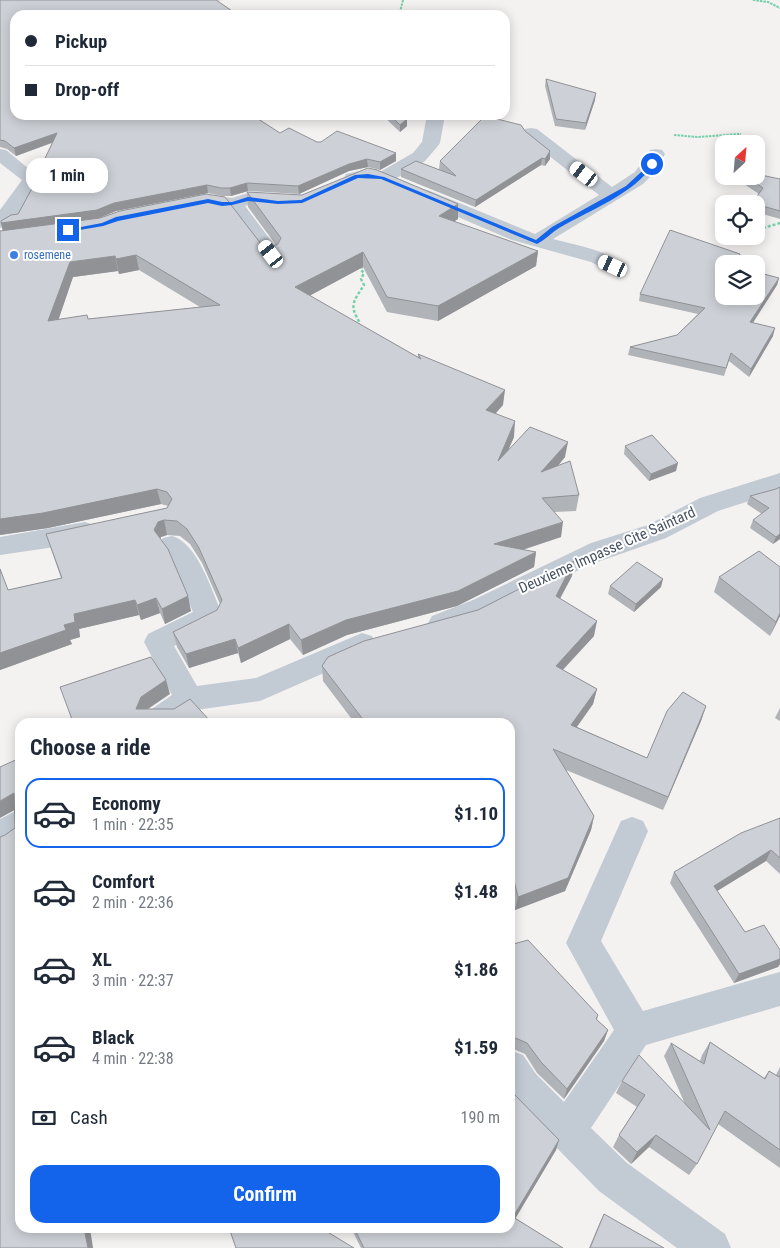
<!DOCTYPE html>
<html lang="en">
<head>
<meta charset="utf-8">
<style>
  :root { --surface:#fff; --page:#f2f2f3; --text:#1f2937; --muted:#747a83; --line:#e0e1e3; --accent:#1364eb }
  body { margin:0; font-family:"Roboto Condensed",sans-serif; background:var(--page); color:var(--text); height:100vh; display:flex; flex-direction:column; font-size:19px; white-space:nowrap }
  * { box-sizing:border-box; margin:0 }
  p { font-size:16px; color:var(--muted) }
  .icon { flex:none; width:28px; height:28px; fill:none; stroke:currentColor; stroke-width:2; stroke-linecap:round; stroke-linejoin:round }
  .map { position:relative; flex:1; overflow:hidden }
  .drawer { position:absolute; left:15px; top:718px; width:500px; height:515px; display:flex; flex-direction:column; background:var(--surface); border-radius:15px; box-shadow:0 2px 12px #0003 }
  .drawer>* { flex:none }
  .hud { position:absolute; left:10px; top:10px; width:500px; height:110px; border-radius:15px; box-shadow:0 2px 12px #0003; display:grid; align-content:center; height:110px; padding:0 15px; background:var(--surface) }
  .needle { width:32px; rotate:26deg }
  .tools { position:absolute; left:715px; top:135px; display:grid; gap:10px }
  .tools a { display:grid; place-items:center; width:50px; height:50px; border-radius:10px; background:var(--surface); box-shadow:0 2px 12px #0003; font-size:25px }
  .end { position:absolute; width:22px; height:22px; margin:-11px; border:6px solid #1364eb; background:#fff; box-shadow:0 0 0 2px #fff }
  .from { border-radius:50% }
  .bubble { position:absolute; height:35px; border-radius:15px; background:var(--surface); box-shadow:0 2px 12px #0003; font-size:16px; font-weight:700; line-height:35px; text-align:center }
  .car { position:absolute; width:15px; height:30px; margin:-15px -8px; border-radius:6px; box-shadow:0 0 4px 1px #0007; background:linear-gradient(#fff 24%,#345 0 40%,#fff 0 76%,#345 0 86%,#fff 0) }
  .hud b { display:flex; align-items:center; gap:18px; height:48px; font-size:19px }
  .hud b+b { border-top:1px solid var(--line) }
  .hud i { width:12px; height:12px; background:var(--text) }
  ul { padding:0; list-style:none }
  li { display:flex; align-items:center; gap:15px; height:70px; margin:0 10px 8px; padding:0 5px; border:2px solid transparent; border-radius:15px }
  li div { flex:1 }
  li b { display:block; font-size:19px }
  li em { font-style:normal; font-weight:700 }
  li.current { border-color:var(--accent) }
  li>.icon { width:45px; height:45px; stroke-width:1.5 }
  h2 { padding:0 15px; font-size:22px; line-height:60px }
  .pay { display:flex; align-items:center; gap:12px; height:55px; padding:0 15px; font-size:19px }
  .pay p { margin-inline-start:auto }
  .button { display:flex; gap:10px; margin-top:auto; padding:10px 15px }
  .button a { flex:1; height:58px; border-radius:15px; background:var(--accent); color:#fff; font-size:20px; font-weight:700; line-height:58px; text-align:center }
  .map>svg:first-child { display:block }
</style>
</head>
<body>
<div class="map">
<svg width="780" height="1248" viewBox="0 0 780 1248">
  <rect width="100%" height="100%" fill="#f4f1f1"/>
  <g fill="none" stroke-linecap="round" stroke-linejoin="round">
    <g stroke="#76d1aa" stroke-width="2" stroke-dasharray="2.5 1" stroke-linecap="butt">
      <path d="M403,0L400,12L403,15"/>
      <path d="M753,0L768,2L780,8"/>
      <path d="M674,135L697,137L741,134"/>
    </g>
    <g stroke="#76d1aa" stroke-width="2.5" stroke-dasharray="3 2" stroke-linecap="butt">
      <path d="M763,228L780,223"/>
      <path d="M358,326L360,323C349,305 353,302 364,285L361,279L364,273L361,270L362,265"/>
    </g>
    <g fill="#c2cad3" fill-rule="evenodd">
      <path d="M427,115H445L440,143L437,147L425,161L390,182C381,184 376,181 368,181C360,181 355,184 346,182L344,178L346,174L368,169L380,172L413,153L422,142Z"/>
      <path d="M531,128L537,129L612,187L635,172L650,150L656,149L662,150L665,154L653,174L643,184L553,239C571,244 612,251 623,266L620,270L613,272L606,270L591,262L512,240L416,199L414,195L416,191L423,189L430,191L535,234L599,195L525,137L522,133L525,129Z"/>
      <path d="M0,149L6,150L41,179C32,193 17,224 0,228V210L22,180L0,163Z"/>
      <path d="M248,193L293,198L295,202L293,206L286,208L249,205L245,206L281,254L278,258L271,260L264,258L227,209L208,207L193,210L186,208L183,204L186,200L208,195L232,198Z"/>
      <path d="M780,473V491L718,511L666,538L589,565L472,623L442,634L432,630L428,623L432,616L473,600L591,543L648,525L700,498Z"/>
      <path d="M85,522L94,525L98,531L94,537L48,548L0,555V537Z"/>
      <path d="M172,536C198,543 212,592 223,616L219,623L174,646L197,686L256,678L362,633L372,636L376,644L372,652L260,701L196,710L178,722H142L146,713L172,695L144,642L148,634L193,612L173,563L159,545L163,538Z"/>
      <path d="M20,809V841L11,847L0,851V819Z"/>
      <path d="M632,817L643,821L648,831L601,941L643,1011L780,972V1006L646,1045L591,1128L627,1163L725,1234L731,1248H677L599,1191L510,1100V1050L523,1055L536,1074L564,1102L614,1030L566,943L621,821Z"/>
    </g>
  </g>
  <g fill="#b0b3b8" fill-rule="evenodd">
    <path d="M0,0H224L15,15L280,133L396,161L380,170L368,167L349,171L299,194L248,191L231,196H222L208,193L116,211L99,218L261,244L270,247L276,245L248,207L247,192L458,219L453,222L538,251L536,266L438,321L387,312L363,267L309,296L418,357V354L503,405L496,413L514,437L508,450L565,457L558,466L579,495L576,511L554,512L561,537L523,550L536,552L534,567L457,606L347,635L303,655L290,639L241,663L238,653L189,668L177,647L173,632L217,610L220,604L202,563L190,544L180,536L167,535L161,537L160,539L191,611L165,624L160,613L141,620L139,615L79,629L80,637L70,640L72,644L0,670V568L8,590L61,578L46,534L167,508L168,506L161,504L48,528L0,535V231H3L1,223L18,214L40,173L52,143L16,156L7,149L0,147V148ZM139,270L200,307L88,319H58L73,277L118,271L119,274Z"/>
    <path d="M546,79L595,100L585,130L555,126L545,86Z"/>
    <path d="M382,115H405L407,126L400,132Z"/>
    <path d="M525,131L550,159L545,166L541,165L475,207L401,177V169L441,170L439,169L440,161Z"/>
    <path d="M739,176H756L780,179V219L756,212V204H752L759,194L738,180Z"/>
    <path d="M724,264L779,278L777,285L753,323L773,336L749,377L729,361L724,376L628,355L630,347L677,335L698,314L639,301L640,294Z"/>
    <path d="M625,446L676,471L649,481L624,454Z"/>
    <path d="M780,487V539L773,544L750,528L753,520L762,514L747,504L750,496L776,489Z"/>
    <path d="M780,567V616L770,636L714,592L719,577Z"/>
    <path d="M572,576L560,599L594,636L563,670L597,689L593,704L577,727L647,758L706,706L701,721L663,810L566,770L594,816L591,830L565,891L515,910L510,887V722H354L323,681L322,666Z"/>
    <path d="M610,586L661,587L634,612L608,594Z"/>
    <path d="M780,708V721L775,718Z"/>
    <path d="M780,818V874L766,861L717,891L745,932L780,950V964L778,967L734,983L670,883L674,872Z"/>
    <path d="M510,945L598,1015L597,1020L608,1030L604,1041L564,1099L537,1073L525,1054L511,1048V1091L559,1140L556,1150L515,1218L563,1248H361L351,1228H510Z"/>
    <path d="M710,1042L764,1078L769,1071L776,1075L780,1067V1168L718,1124L697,1164L689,1175L649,1147L631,1164L613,1147L619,1135L637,1107L616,1093L622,1081L685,1104L664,1056L671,1043L700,1061L702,1055Z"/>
    <path d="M604,1214L664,1248H589L600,1222Z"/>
  </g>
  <g fill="#909296">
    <path d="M596,93L595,100L585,130L586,123Z"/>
    <path d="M407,119V126L400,132V125Z"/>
    <path d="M57,133L59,140L16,156L14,148Z"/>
    <path d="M550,151V159L545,166V159Z"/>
    <path d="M396,153V161L380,170V162Z"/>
    <path d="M542,158L541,165L475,207L476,200Z"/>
    <path d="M367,159L368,167L349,171L299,194L298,186L349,164Z"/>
    <path d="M247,183L248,191L231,196L230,188Z"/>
    <path d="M207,185L208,193L116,211L99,218L3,231L1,223L114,203Z"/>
    <path d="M458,204V219L438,231L439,216Z"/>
    <path d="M538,251L536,266L438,321V306Z"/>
    <path d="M363,252V267L296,303L295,287Z"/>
    <path d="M136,255L139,270L119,274L116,259Z"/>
    <path d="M115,256L118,271L73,277L53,336L48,321L70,262Z"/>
    <path d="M779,278L777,285L748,330L750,322Z"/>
    <path d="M775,328L773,336L749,377L751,369Z"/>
    <path d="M505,390L503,405L485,425L486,410Z"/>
    <path d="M515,421L514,437L497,476L498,461Z"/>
    <path d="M568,442L565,457L539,488L541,472Z"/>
    <path d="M678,463L676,471L649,481L651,474Z"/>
    <path d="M157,489L161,504L48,528L0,535V519Z"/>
    <path d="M164,520L167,535L161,537L157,545L154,530L158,522Z"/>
    <path d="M563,522L561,537L493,559L494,544Z"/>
    <path d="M780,534V539L773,544L776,537Z"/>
    <path d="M536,552L534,567L457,606L347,635L303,655L301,640L346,620Z"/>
    <path d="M574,561L572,576L553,611L556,596Z"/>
    <path d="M663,579L661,587L634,612L636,604Z"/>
    <path d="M188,596L191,611L165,624L162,609Z"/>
    <path d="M156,598L160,613L141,620L137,605Z"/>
    <path d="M135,600L139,615L79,629L80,637L70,640L72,644L0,670V653L64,625L74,614Z"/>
    <path d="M780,613V616L770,636L776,622Z"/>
    <path d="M597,621L594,636L553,680L556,666Z"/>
    <path d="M289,624L290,639L241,663L238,648Z"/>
    <path d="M235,639L238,653L189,668L186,654Z"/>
    <path d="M166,680L170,694L145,711L136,709L141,697Z"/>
    <path d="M597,689L593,704L568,739L571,725Z"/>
    <path d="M706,706L701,721L663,810L668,797Z"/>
    <path d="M14,793L20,807L0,818V801Z"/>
    <path d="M594,816L591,830L565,891L515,910L518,897Z"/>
    <path d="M771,850L766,861L709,896L714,886Z"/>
    <path d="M780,959V964L778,967L734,983L739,974Z"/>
    <path d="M608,1030L604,1041L564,1099L567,1089Z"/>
    <path d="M513,1037L511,1048V1039Z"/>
    <path d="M656,1135L649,1147L631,1164L637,1152Z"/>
    <path d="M559,1140L556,1150L511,1226L513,1217Z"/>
    <path d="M84,1228H90L93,1248H88Z"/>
  </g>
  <g fill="#cdd0d6" stroke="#909296" fill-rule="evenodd">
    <path d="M0,0H216L238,15H15V115H252L280,133L289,128L317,142H321L337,131L396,153L380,162L367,159L349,164L298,186L247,183L230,188H221L207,185L114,203L97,210L1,223V221L11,215L18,214L41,172L40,169L57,133L14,148L5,141L0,140Z"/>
    <path d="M546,79L596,93L586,123L556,119Z"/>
    <path d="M390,115H405L407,119L400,125Z"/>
    <path d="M485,116L521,125L525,131L550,151L545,159L542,158L476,200L401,169L416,161L456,176L440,161Z"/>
    <path d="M368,168L377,170L458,204L439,216L538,251L438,306L387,297L363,252L295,287L421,359L418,354L505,390L486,410L515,421L498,461L530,427L568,442L541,472L570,461L579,495L542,498L563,522L494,544L536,552L458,591L346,620L301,640L289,624L238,648L235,639L186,654L173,632L217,610L222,600L199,548L187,529L177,521L164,520L158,522L154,530L168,549L188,596L162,609L156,598L137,605L135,600L74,614L75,622L64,625L66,630L0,653V569L8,590L62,578L46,534L167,508L172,499L167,492L157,489L43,513L0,519V231L100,218L120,211L206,194L225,197L261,244L270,247L278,244L281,238L247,192L302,195ZM136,255L220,305L88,319L87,315L48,321L70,262L115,256L116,259Z"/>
    <path d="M756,174L780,179V211L752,203L763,188L745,176H756Z"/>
    <path d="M670,230L740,254L737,260L754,264H724V296H756V272L779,278L750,322L775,328L751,369L731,353L726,368L630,347L677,335L705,308L640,294Z"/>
    <path d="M652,435L678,463L651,474L625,446Z"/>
    <path d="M780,487V534L776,537L753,520L769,508L750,496L776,489Z"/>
    <path d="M759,551L780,567V613L776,622L719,577Z"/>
    <path d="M574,561L556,596L597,621L556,666L597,689L571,725L647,758L667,711L683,692L706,706L668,797L553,749L594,816L568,878L518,897L510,864V722H365L322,666L328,657L364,641L478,610Z"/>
    <path d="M637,562L663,579L636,604L610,586Z"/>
    <path d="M151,657L166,680L141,697L136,709H174L190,699L211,722H73L60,687Z"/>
    <path d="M20,758V1228H84L88,1248H0V837L5,835L15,828L14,793L0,801V767Z"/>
    <path d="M780,818V858L771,850L714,886L745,932L764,925L780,950V959L739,974L674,872L741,833Z"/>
    <path d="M528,940L598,1015L596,1019L608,1030L567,1089L541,1062L527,1043L513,1037L511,1039V1091L559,1140L513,1217L563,1248H364L354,1228H510V945Z"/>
    <path d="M710,1042L765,1079L769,1071L779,1077L780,1075V1150L725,1111L697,1164L656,1135L637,1152L619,1135L645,1095L622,1081L639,1055L710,1130L671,1043L704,1064Z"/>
    <path d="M604,1214L664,1248H590Z"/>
    <path d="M229,1228H321L354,1248H236Z"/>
  </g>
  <path fill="#1364eb" d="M652,162L654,164C632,195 592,209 559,228C551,233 545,240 537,244L381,179L358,178L302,203L278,204L248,201L232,205L222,206L208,203L118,221L103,226L68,232L65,230L102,223L116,217L208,199L222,202H232L248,197L278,201L301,200L355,175L368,174L384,177L536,240L552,227L626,186Z"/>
  <circle fill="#3f7fe0" stroke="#fff" stroke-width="2" cx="14" cy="255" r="5"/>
  <g text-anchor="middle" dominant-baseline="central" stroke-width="4" stroke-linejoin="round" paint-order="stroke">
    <g font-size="12" fill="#366cbe" stroke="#fff" text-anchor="start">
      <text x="24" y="255">rosemene</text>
    </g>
    <g font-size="15" fill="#485360" stroke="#fff">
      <text transform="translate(607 550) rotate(-24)">Deuxieme Impasse Cite Saintard</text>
    </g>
  </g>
</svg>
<div class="tools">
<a><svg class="needle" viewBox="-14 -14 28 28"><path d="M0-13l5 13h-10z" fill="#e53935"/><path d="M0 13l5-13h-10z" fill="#747a83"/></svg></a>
<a><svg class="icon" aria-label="locate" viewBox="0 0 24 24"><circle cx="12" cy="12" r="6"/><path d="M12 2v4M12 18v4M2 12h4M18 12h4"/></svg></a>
<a><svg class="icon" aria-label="layers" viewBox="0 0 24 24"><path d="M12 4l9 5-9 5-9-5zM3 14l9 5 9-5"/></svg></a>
</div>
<i class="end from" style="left:652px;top:164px"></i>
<i class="end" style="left:68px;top:230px"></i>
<div class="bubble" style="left:26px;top:158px;width:82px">1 min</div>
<i class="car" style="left:584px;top:174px;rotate:307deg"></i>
<i class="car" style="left:271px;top:254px;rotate:323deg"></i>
<i class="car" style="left:613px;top:266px;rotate:295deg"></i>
<div class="hud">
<b><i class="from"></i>Pickup</b>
<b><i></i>Drop-off</b>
</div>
<section class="drawer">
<h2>Choose a ride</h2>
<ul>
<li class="current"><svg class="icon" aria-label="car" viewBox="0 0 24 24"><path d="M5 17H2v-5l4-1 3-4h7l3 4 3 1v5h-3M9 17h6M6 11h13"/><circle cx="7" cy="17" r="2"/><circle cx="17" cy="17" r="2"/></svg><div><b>Economy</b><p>1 min · 22:35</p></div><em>$1.10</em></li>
<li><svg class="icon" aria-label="car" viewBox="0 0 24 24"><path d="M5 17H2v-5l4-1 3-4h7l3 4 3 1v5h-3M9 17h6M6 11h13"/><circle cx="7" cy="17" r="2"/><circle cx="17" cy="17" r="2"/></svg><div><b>Comfort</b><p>2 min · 22:36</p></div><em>$1.48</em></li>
<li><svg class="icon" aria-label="car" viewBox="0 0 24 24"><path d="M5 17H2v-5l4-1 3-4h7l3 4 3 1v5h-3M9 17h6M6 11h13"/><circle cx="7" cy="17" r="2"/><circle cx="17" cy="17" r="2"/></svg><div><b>XL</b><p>3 min · 22:37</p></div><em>$1.86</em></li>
<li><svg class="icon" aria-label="car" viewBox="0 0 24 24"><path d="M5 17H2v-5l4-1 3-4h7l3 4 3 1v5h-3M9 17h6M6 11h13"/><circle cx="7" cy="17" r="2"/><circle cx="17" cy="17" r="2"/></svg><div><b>Black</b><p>4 min · 22:38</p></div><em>$1.59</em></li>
</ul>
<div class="pay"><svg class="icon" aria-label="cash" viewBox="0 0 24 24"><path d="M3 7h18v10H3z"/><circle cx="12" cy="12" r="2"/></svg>Cash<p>190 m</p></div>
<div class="button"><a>Confirm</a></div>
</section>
</div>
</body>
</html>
